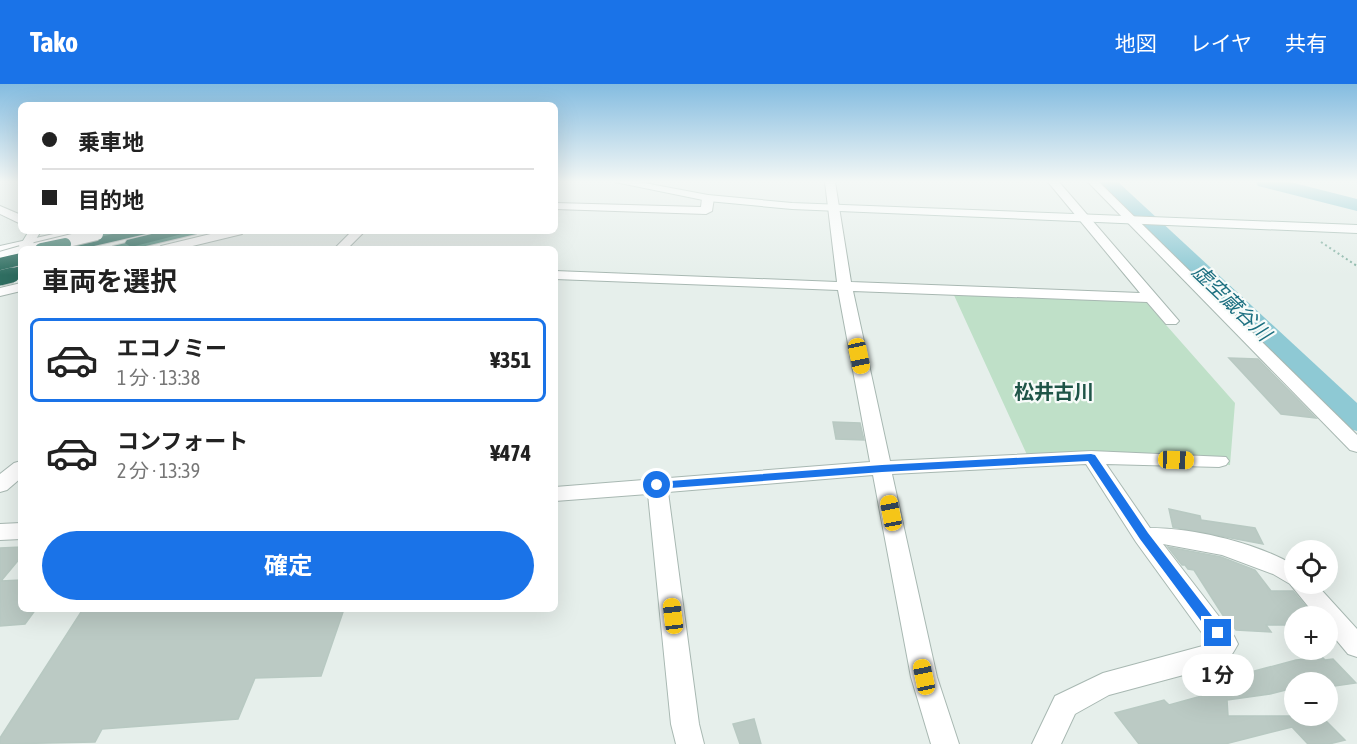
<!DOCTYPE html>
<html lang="ja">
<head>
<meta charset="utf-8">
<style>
  :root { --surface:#fff; --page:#f2f2f2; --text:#222; --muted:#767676; --line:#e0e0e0; --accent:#1a73e8 }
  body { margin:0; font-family:"Asap Condensed","Noto Sans JP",sans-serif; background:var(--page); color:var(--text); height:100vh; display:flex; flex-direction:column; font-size:22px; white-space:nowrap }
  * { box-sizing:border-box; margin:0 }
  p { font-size:20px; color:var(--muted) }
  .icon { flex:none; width:33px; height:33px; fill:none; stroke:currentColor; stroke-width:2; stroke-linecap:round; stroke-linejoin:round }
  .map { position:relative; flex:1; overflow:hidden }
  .sheet { position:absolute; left:18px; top:162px; width:540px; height:366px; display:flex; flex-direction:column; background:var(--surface); border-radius:9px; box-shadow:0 6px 24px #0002 }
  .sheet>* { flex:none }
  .banner { position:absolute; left:18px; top:18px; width:540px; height:132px; border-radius:9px; box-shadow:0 6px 24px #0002; display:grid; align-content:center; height:132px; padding:0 24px; background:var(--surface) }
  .tools { position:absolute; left:1284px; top:456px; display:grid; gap:12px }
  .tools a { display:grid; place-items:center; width:54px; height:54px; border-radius:50%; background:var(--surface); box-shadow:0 6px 24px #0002; font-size:30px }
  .end { position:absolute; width:27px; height:27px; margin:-14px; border:8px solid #1a73e8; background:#fff; box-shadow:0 0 0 3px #fff }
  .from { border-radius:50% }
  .bubble { position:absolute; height:42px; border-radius:21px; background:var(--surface); box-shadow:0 6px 24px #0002; font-size:20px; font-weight:700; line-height:42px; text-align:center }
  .car { position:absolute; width:18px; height:36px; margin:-18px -9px; border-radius:8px; box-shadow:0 0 4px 2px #0007; background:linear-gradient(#f5c518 24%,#345 0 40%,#f5c518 0 76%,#345 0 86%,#f5c518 0) }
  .banner b { display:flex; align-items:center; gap:21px; height:57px; font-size:22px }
  .banner b+b { border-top:2px solid var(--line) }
  .banner i { width:15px; height:15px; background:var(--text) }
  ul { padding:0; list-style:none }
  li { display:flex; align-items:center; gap:18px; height:84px; margin:0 12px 9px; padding:0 12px; border:3px solid transparent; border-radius:9px }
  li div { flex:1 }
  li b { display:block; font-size:22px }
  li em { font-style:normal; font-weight:700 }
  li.selected { border-color:var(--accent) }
  li>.icon { width:54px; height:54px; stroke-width:1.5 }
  h2 { padding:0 24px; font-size:27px; line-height:72px }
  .primary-button { display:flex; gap:12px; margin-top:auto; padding:12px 24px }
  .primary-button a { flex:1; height:69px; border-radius:36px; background:var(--accent); color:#fff; font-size:24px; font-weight:700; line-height:69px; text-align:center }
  header { display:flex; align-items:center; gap:36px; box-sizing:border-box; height:84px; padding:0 30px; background:var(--accent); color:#fff }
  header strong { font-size:28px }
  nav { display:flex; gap:33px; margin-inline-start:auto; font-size:21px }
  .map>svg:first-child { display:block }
</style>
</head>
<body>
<header>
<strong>Tako</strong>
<nav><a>地図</a><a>レイヤ</a><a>共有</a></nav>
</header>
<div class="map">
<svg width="1357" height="660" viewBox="0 0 1357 660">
  <rect width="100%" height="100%" fill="#e6efeb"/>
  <path fill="#bfe0c8" d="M953,209L1144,216L1235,319L1230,381L1091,373H1028Z"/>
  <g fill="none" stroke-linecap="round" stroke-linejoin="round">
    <g fill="#8ec9d4" fill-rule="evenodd">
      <path d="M1097,98H1118L1357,319V347L1345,344Z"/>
      <path d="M1256,98H1290L1357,115V127L1258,102Z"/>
    </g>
  </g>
  <g fill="#bbcac4" stroke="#b8c9c2" stroke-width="1.5">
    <path d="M1229,274L1258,275L1316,334L1281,330Z"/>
    <path d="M833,338L860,339L864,356L836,355Z"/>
    <path d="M1169,425L1200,432L1201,436L1255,444L1263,460L1173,443Z"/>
    <path d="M21,463V473L1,497L21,496V525H36L25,540L0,542V464Z"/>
    <path d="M1168,463L1221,473L1255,486L1271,507H1293L1314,532H1294V541H1266L1271,548L1236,546L1230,537L1226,536L1194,486L1188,485L1185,481H1182Z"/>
    <path d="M83,525H344L321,592L255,594L238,635L102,645L95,658L0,660V654Z"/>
    <path d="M1322,573L1325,576L1333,575L1356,599L1328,603V598H1294V604L1270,610L1227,616L1228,632H1321L1345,656L1329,660H1308L1292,643L1225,660H1139L1115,629L1164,616L1169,621L1216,608L1213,604L1241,598L1236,592L1296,576Z"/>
    <path d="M754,635L761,660H740L733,640Z"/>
  </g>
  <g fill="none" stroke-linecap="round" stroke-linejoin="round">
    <defs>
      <g id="minor">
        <path d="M825,98H835L851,198L1140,209L1048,98H1059L1179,237L1176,240H1166L1147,218L853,207L890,377L1091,367L1226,373L1229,377L1226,381L1219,383L1106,380L1150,444C1194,444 1256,459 1294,481V500H1316L1357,545V573L1348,570L1328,546V532H1316L1290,500L1273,490L1222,471L1163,460L1234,552L1238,560C1232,571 1228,578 1217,582L1109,611L1075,630L1061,660H1032L1055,612L1103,589L1210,560L1136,458L1086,380L892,390L937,593L959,660H931L911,593L873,391L668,408L699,640L704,660H676L671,640L648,410L555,417V403L870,378L838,206L555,195V187L837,198Z"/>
        <path d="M1088,98H1099L1357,351V368L1350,366Z"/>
        <path d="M708,111L714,114L712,127L706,130L555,125V119L701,123L702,114Z"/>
        <path d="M0,122L21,131V140L0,130Z"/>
        <path d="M67,147H89L87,150L0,170V162Z"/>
        <path d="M223,147H244L242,150L180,165H159L161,162Z"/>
        <path d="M352,147H365L347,165H334Z"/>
        <path d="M21,199V207L0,212V204Z"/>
        <path d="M21,377V394L7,406L0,408V390L14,379Z"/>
        <path d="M21,439V455L0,456V440Z"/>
      </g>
      <g id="secondary">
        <path d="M615,98H639L708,111L792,119L1357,141V149L792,125L708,117Z"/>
        <path d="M29,147H41L30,165H21L20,168L18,165Z"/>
      </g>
      <g id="trunk">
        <path d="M104,147H126L124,150L81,160L75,156L77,153Z"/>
        <path d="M177,147H198L196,150L133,165H111L113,162Z"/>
      </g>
      <g id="motorway">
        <path d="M126,147H148L146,150L81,165H59L61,162Z"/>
        <path d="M164,147H184L182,150L131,163L125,159L127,156Z"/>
      </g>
    </defs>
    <use href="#minor" stroke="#a8b8b2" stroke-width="2"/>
    <use href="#secondary" stroke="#a4bbb3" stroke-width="2"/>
    <use href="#trunk" stroke="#c2cac8" stroke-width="2"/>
    <use href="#motorway" stroke="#c2cac8" stroke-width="2"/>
    <path stroke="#86b3a5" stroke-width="2" stroke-dasharray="2 3" stroke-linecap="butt" d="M1321,158L1357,182"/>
    <use href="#minor" fill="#fff" fill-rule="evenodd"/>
    <use href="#secondary" fill="#fff" fill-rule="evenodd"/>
    <use href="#trunk" fill="#4c8a7c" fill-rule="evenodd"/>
    <use href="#motorway" fill="#2f6f62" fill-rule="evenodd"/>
    <defs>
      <g id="minor-bridge">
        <path d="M35,165L97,150"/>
        <path d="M0,174L21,168"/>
      </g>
      <path id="trunk-bridge" d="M41,165L65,160"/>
      <g id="motorway-bridge-far1">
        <path d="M0,180L21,175"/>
        <path d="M6,192L21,188"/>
      </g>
      <path id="motorway-bridge" d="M0,194L12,191"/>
    </defs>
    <use href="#minor-bridge" stroke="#a8b8b2" stroke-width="14" stroke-linecap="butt"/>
    <use href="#trunk-bridge" stroke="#c2cac8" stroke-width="14" stroke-linecap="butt"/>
    <use href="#motorway-bridge-far1" stroke="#c2cac8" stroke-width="14" stroke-linecap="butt"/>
    <use href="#motorway-bridge" stroke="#c2cac8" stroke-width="17" stroke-linecap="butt"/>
    <use href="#minor-bridge" stroke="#fff" stroke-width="12"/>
    <use href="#trunk-bridge" stroke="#4c8a7c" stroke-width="12"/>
    <use href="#motorway-bridge-far1" stroke="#2f6f62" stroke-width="12"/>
    <use href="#motorway-bridge" stroke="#2f6f62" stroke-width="15"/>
  </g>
  <linearGradient id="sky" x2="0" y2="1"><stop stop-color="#84bce0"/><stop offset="0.51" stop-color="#f4f8f6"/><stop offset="1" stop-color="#f4f8f6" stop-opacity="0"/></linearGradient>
  <rect width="1357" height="191" fill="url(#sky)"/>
  <path fill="#1a73e8" d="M1091,370L1095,371L1148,449L1222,545L1224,549L1222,553H1213L1140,455L1088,377L882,388L657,405L652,401L657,398L882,381Z"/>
  <g text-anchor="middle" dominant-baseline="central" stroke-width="4.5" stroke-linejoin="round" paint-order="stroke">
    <g font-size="20" font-style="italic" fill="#1c6f80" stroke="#f7fbf9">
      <text transform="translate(1232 218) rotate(44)">虚空蔵谷川</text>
    </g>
    <g font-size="20" font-weight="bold" fill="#1f5548" stroke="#f7fbf9">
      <text x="1054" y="307">松井古川</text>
    </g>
  </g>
</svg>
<div class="tools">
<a><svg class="icon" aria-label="locate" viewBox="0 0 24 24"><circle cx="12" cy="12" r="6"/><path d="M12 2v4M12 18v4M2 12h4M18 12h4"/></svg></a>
<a>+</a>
<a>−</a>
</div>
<i class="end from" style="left:657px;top:401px"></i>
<i class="end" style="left:1218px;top:549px"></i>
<div class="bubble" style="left:1182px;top:570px;width:72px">1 分</div>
<i class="car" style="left:859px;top:272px;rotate:168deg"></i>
<i class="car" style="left:1176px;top:376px;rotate:92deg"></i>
<i class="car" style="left:891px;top:429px;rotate:349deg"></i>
<i class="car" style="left:673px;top:532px;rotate:353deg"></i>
<i class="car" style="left:924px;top:593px;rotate:348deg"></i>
<div class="banner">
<b><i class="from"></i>乗車地</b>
<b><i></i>目的地</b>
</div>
<section class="sheet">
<h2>車両を選択</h2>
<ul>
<li class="selected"><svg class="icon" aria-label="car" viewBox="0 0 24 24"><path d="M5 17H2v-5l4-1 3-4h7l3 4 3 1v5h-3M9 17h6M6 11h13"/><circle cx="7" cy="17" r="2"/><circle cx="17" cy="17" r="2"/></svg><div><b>エコノミー</b><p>1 分 · 13:38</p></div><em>¥351</em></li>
<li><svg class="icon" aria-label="car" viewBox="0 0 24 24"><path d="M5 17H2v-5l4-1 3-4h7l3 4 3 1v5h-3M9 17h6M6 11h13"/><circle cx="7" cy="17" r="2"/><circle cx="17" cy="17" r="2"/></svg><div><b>コンフォート</b><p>2 分 · 13:39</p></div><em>¥474</em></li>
</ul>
<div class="primary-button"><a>確定</a></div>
</section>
</div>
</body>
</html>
